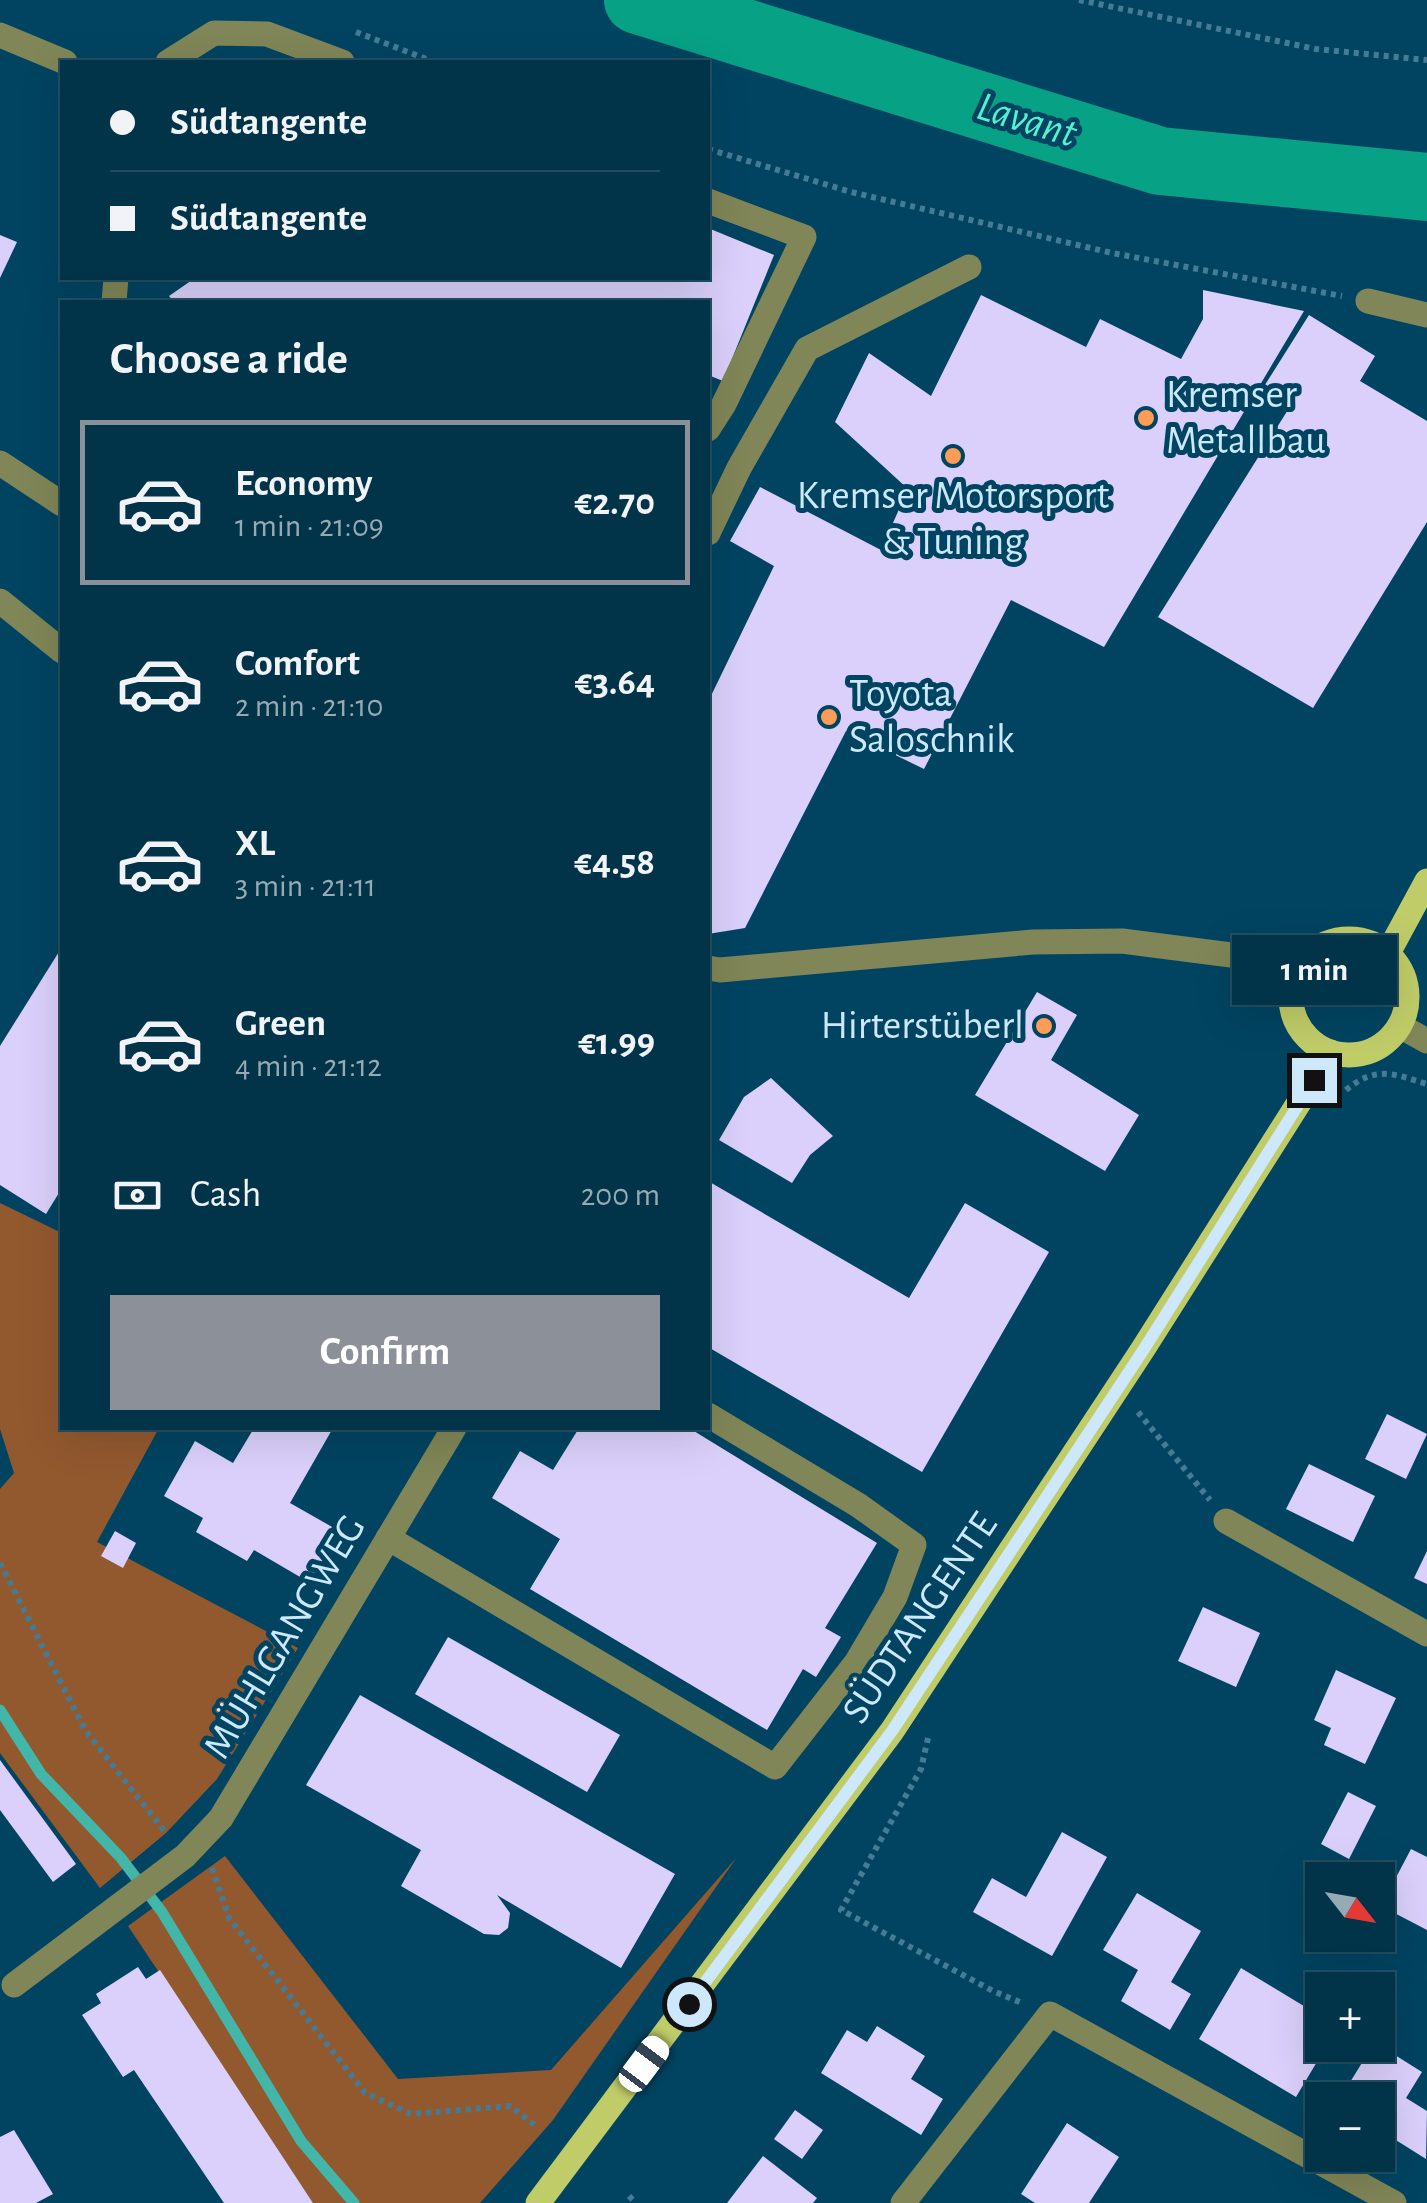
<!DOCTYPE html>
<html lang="en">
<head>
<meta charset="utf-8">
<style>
  :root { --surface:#013349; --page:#0b3b50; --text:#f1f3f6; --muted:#96aab4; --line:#234e61; --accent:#8c9099 }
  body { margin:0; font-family:"Alegreya Sans",sans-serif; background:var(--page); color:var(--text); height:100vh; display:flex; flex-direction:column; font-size:38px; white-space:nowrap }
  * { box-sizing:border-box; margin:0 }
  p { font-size:32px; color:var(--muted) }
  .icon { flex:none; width:55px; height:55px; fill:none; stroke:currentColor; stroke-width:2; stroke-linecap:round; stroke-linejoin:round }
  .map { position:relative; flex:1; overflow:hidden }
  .sheet { position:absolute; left:60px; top:300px; width:650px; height:1130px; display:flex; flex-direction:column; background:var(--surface); border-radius:0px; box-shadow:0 10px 40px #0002,0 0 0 2px var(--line) }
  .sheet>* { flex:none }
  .hud { position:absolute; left:60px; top:60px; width:650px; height:220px; border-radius:0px; box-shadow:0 10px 40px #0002,0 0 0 2px var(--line); display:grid; align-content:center; height:220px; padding:0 50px; background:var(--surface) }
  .needle { width:65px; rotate:121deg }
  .tools { position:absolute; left:1305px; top:1862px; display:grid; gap:20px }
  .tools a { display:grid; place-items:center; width:90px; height:90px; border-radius:0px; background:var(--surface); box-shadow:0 10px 40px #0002,0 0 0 2px var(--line); font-size:50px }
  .end { position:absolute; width:45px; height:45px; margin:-22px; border:12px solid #cce8fa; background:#111; box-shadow:0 0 0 5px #111 }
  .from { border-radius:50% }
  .bubble { position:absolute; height:70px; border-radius:0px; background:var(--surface); box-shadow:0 10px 40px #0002,0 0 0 2px var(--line); font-size:32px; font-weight:600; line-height:70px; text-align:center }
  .car { position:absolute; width:30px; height:60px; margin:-30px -15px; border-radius:12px; box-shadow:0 0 8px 2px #0007; background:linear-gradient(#fff 24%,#345 0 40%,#fff 0 76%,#345 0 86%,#fff 0) }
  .hud b { display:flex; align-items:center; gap:35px; height:95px; font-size:38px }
  .hud b+b { border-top:2px solid var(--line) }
  .hud i { width:25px; height:25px; background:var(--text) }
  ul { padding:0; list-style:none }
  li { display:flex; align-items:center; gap:30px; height:165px; margin:0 20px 15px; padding:0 30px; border:5px solid transparent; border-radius:0px }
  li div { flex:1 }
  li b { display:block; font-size:38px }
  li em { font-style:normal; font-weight:600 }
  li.active { border-color:var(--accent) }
  li>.icon { width:90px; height:90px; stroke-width:1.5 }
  h2 { padding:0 50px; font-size:45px; line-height:120px }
  .pay { display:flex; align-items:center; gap:25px; height:110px; padding:0 50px; font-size:38px }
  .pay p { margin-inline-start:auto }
  .primary-button { display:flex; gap:20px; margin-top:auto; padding:20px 50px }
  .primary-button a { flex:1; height:115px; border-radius:0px; background:var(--accent); color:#fff; font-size:40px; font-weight:600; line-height:115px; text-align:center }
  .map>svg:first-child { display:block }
</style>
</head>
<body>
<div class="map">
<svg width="1427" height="2203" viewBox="0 0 1427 2203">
  <rect width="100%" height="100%" fill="#014461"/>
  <g fill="#92592f">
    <path d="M0,1203L62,1233V1428H159L97,1542L298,1648L217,1779L166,1833L100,1888L0,1753V1489L14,1473L0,1429Z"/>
    <path d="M225,1856L398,2079L551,2070L737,1857L553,2120L480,2203H313L128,1926Z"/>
  </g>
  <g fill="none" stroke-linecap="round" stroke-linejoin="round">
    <path stroke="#42b6a8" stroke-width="11" d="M0,1710L41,1774L121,1858L162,1912L301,2141L354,2203"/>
    <path stroke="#07a185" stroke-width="68" d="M638,0L1160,161L1427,187"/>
  </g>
  <g fill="#dad0fb">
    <path d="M708,228L774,255L723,381L708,375V302H174L169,296L195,278H708Z"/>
    <path d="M0,235L17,242L0,278Z"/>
    <path d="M1203,290L1304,311L1104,647L1011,600L924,769L846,731L745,928L708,934V702L774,566L730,541L760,487L881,550L908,489L835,422L869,353L931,396L981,295L1086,347L1100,319L1181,359L1203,319Z"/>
    <path d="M1309,315L1375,356L1360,381L1427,421V522L1313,708L1158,617L1291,405L1263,388Z"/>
    <path d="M62,947V1188L46,1214L0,1185V1046Z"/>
    <path d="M1037,992L1077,1015L1051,1060L1139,1115L1105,1171L975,1095Z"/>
    <path d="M771,1078L833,1136L810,1155L792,1183L719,1140L744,1097Z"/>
    <path d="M708,1181L909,1298L965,1203L1049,1252L922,1472L708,1347Z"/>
    <path d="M1387,1414L1427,1434L1406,1479L1365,1459Z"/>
    <path d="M254,1428H333L290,1503L341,1532L312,1584L254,1550L247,1561L196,1532L203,1518L164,1496L195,1441L233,1463Z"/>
    <path d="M579,1428H689L877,1543L825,1628L841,1637L816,1677L803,1669L767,1730L530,1589L560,1539L492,1498L520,1451L553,1470Z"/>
    <path d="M1309,1464L1375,1496L1353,1542L1286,1509Z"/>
    <path d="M115,1531L136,1543L123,1568L101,1556Z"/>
    <path d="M1427,1551V1584L1414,1578Z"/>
    <path d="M1203,1607L1260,1633L1236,1687L1178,1661Z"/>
    <path d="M448,1637L620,1735L587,1792L415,1694Z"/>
    <path d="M1336,1670L1396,1698L1365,1764L1324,1745L1331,1728L1314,1720Z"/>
    <path d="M360,1695L675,1874L621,1968L497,1895L510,1913L508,1928L499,1935L484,1934L401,1886L421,1850L306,1785Z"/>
    <path d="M0,1760L76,1864L53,1882L0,1810Z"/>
    <path d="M1348,1792L1376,1806L1349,1859L1321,1844Z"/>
    <path d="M1062,1832L1107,1857L1052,1956L973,1912L992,1878L1026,1897Z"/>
    <path d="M1411,1849L1427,1857V1930L1381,1906Z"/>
    <path d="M1137,1893L1201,1931L1171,1982L1191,1994L1170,2030L1121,2001L1138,1970L1103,1950Z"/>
    <path d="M138,1967L146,1979L160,1970L313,2203H224L134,2070L123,2077L82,2015L101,2003L96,1994Z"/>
    <path d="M1241,1968L1322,2017V2045H1327L1296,2097L1199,2039Z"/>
    <path d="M877,2026L925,2056L911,2079L943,2099L921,2135L821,2073L847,2030L867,2042Z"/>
    <path d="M1373,2045H1379L1422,2072L1406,2098L1427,2111L1426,2159L1383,2132L1378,2140V2100H1339Z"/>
    <path d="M795,2110L823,2130L802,2159L774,2139Z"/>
    <path d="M1067,2123L1119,2157L1089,2203H1035L1021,2194Z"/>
    <path d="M14,2130L53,2194L36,2203H0V2137Z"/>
    <path d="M763,2156L817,2198L813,2203H727Z"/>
  </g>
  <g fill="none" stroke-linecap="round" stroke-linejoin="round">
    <g stroke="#467b95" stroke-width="6" stroke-dasharray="5 5" stroke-linecap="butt">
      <path d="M1079,0L1316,49L1427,60"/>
      <path d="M356,32L434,62"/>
      <path d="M708,149L851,192L1112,253L1342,296"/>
      <path d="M1346,1090C1376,1065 1394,1074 1427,1084"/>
      <path d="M1138,1412L1210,1500"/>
      <path d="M0,1563L85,1730L166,1833"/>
      <path d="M928,1738L921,1769L841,1910L993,1991L1022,2003"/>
      <path d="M212,1868L229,1918L365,2093L411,2114L510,2106L535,2125"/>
      <path d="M629,2196L636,2203"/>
    </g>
    <g stroke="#808657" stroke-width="25">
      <path d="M0,35L65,62"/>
      <path d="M168,62L214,33L267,34L342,62"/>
      <path d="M708,201L804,237L724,404L708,429"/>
      <path d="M1368,301L1427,315"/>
      <path d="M114,302L116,278"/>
      <path d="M0,463L62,504"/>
      <path d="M708,533L739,468L807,349L969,267"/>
      <path d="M0,601L62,651"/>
      <path d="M708,968L720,970L1033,942L1122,941L1231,955L1296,972"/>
      <path d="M1400,1026L1427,1041"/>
      <path d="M1226,1521L1427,1634"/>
      <path d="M388,1538L775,1767L856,1663L895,1597L914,1545L858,1505L708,1415"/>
      <path d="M14,1985L185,1856L221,1818L454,1428"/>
      <path d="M903,2203L1050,2014L1394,2203"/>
    </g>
    <g stroke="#c0cc68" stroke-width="25">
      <circle cx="1349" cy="997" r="58"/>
      <path d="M1388,953L1427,881"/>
      <path d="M538,2203L892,1731L1143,1349L1331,1052"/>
    </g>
  </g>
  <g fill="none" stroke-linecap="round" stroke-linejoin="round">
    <path stroke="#cce8fa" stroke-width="12" d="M689,2004L892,1731L1144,1349L1314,1080"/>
  </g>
  <g fill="#fd9c56" stroke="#014461" stroke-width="4">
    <circle cx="1146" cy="418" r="10"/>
    <circle cx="953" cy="456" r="10"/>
    <circle cx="829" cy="717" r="10"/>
    <circle cx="1044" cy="1026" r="10"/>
  </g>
  <g text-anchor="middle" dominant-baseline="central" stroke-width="10" stroke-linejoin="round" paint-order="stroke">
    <g font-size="40" fill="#cce8fa" stroke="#014461" text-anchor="start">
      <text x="1166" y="395">Kremser<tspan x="1166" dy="46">Metallbau</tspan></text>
      <text x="953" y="496" text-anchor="middle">Kremser Motorsport<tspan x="953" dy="46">&amp; Tuning</tspan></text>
      <text x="849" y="694">Toyota<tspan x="849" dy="46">Saloschnik</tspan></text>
      <text x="1024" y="1026" text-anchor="end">Hirterstüberl</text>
    </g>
    <g font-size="40" fill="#cce8fa" stroke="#014461">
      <text transform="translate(920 1618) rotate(-56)">SÜDTANGENTE</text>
      <text transform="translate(285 1637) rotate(-59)">MÜHLGANGWEG</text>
    </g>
    <g font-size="42" font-style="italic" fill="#53f3d0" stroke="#014461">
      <text transform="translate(1027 120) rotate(17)">Lavant</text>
    </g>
  </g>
</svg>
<div class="tools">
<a><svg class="needle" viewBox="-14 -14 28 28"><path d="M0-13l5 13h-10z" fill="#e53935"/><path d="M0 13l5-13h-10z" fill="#96aab4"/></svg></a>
<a>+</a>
<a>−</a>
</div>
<i class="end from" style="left:689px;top:2004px"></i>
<i class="end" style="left:1314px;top:1080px"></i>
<div class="bubble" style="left:1232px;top:935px;width:165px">1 min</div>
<i class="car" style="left:644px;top:2064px;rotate:37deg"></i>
<div class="hud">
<b><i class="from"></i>Südtangente</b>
<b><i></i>Südtangente</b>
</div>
<section class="sheet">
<h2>Choose a ride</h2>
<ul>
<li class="active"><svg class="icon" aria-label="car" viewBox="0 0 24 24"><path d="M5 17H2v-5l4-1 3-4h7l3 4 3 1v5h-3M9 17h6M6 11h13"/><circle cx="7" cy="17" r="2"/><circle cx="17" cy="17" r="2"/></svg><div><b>Economy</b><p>1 min · 21:09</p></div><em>€2.70</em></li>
<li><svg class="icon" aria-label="car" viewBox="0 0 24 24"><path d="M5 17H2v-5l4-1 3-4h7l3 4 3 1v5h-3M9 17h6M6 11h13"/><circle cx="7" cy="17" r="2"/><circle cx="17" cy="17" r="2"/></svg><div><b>Comfort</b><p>2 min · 21:10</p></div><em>€3.64</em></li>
<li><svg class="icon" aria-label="car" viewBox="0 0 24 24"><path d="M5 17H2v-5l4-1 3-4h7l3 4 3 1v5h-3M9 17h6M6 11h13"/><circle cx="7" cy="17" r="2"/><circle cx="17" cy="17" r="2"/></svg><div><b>XL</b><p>3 min · 21:11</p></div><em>€4.58</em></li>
<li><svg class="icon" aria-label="car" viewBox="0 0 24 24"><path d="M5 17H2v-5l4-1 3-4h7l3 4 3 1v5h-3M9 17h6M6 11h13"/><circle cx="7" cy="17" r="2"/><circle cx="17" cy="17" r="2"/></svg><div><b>Green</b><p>4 min · 21:12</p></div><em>€1.99</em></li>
</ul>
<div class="pay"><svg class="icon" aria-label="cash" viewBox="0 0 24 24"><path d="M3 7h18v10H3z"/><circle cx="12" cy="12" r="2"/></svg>Cash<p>200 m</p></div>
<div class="primary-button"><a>Confirm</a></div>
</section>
</div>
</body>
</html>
